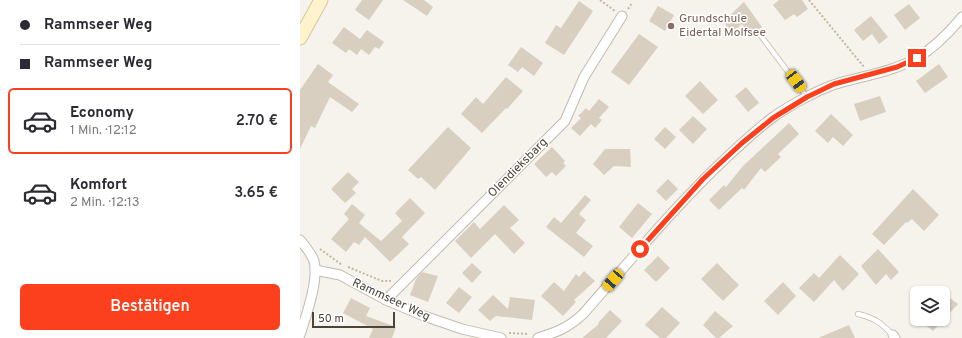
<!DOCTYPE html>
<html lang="de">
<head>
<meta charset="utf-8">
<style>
  :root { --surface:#fff; --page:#f2f2f3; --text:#2b2b33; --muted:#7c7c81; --line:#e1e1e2; --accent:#fc3f1d }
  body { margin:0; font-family:Overpass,sans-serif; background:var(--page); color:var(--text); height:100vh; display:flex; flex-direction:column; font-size:15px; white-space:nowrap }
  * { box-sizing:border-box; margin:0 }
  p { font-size:13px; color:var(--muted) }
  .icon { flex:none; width:22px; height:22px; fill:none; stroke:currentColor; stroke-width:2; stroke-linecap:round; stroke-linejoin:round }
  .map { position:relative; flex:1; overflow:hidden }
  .sheet { display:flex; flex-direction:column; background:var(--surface); width:300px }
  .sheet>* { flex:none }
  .banner { display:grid; align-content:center; height:88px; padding:0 20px; background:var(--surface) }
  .tools { position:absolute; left:610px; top:286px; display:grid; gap:8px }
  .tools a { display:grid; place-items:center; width:40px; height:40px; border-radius:6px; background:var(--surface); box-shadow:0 1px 3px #0004; font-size:20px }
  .scale { position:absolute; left:12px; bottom:10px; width:83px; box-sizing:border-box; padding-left:4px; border:2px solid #4b4439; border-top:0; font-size:11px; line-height:14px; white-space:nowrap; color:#4b4439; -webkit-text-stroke:3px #fff; paint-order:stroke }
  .end { position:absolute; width:18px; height:18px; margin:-9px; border:5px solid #fc3f1d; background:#fff; box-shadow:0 0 0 2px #fff }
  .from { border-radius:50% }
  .car { position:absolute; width:12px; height:24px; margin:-12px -6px; border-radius:5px; box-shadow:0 0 3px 1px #0007; background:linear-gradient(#f5c518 24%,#345 0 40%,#f5c518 0 76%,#345 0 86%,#f5c518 0) }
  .banner b { display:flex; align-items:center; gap:14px; height:38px; font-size:15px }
  .banner b+b { border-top:1px solid var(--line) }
  .banner i { width:10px; height:10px; background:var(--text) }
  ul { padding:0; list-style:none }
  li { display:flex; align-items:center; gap:12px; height:66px; margin:0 8px 6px; padding:0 12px; border:2px solid transparent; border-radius:6px }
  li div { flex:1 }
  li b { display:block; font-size:15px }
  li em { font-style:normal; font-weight:600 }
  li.current { border-color:var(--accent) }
  li>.icon { width:36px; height:36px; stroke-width:1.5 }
  .button { display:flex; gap:8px; margin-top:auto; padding:8px 20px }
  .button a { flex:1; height:46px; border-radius:6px; background:var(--accent); color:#fff; font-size:16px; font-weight:600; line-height:46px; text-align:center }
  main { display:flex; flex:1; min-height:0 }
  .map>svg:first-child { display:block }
</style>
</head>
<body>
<main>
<section class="sheet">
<div class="banner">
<b><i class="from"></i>Rammseer Weg</b>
<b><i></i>Rammseer Weg</b>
</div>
<ul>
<li class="current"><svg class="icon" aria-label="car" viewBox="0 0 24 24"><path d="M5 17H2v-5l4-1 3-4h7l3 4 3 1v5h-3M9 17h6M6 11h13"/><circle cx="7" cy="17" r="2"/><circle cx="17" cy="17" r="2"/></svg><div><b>Economy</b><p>1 Min. · 12:12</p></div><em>2.70 €</em></li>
<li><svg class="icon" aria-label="car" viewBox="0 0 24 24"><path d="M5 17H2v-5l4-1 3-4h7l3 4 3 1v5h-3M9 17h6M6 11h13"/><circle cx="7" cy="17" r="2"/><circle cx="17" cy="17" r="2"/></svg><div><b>Komfort</b><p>2 Min. · 12:13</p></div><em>3.65 €</em></li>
</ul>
<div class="button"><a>Bestätigen</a></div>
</section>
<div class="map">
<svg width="662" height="338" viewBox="0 0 662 338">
  <rect width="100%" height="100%" fill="#f6f3ec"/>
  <g fill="#d8cfc1">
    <path d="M62,0H83L69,20L55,10Z"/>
    <path d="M103,0H124L133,7L127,16Z"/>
    <path d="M479,0H502L508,9L497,17L494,14L485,20L473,5Z"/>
    <path d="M279,1L293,11L264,55L245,43L256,25L261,28Z"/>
    <path d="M444,2L462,27L451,35L442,24L433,32L423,22Z"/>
    <path d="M609,4L620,18L605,30L594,15Z"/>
    <path d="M358,6L374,15L365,31L349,21Z"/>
    <path d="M571,16L588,37L579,44L572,34L563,41L554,30Z"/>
    <path d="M44,27L60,39L67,30L84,42L79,49L75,47L69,55L61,49L57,55L49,49L46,53L32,43Z"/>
    <path d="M339,34L358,47L329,85L311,72Z"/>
    <path d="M221,47L243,63L234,76L222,67L218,72L208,65Z"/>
    <path d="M18,64L33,75L28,82L59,104L52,112L30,97L15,128L11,126L0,149V90Z"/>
    <path d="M639,64L648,77L625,93L616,81Z"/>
    <path d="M206,77L223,91L207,109L206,108L182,133L161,114L176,97L183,104Z"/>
    <path d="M400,81L418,100L403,114L385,96Z"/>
    <path d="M446,87L459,103L448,112L435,96Z"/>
    <path d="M580,96L586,112L560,121L554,104Z"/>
    <path d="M299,99L309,107L299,118L302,120L295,128L291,124L280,136L271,128L281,118L278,116L286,108L289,111Z"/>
    <path d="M531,114L553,135L543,146L533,137L528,143L515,131Z"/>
    <path d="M393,116L407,129L393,144L379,130Z"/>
    <path d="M489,123L499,134L478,154L481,157L465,172L461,168L444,190L442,188L419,210L409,200L424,185L426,187L443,166Z"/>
    <path d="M148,127L171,148L135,190L121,177L118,179L108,170Z"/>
    <path d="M365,127L376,137L365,149L354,139Z"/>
    <path d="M252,147L265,161L263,163L266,166L256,176L252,172L246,177L234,164Z"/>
    <path d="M305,149H330L331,167L314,166L304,175L293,164Z"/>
    <path d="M48,172L59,182L52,189L56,193L45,203L31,189Z"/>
    <path d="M368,179L378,189L366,201L356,191Z"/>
    <path d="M613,189L639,215L624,231L612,219L607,223L606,222L584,245L572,234Z"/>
    <path d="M285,195L291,200L279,214L286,220L276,233L293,246L284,257L246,227L254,217L261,223Z"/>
    <path d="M110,198L125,213L102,237L109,244L90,262L65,237L59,245L54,242L46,252L31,239L49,219L44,214L52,204L65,215L59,223L81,241L102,221L95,213Z"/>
    <path d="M338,203L352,214L332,238L319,227Z"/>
    <path d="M204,205L219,220L210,228L225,243L214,254L195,234L171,258L155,241L174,222L180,229Z"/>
    <path d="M578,249L599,272L591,280L586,274L576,285L561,266Z"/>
    <path d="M540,255L559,274L543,291L534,280L514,302L499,288L514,273L519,278Z"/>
    <path d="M358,256L370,268L356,282L344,270Z"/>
    <path d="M172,263L182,272L172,283L162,273Z"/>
    <path d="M417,263L439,285L423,301L401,279Z"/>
    <path d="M284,271L295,281L274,300L276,302L263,316L241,296L254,282L264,291L276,274L279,277Z"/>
    <path d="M122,272L138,276L128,302L110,295L116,279Z"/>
    <path d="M483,282L496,296L478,315L464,301Z"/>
    <path d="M159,287L172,297L159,313L146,303Z"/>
    <path d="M643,293L658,304L633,331L618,319H643Z"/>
    <path d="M193,295L208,309L210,297L235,300L232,320L196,316L190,321L178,310Z"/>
    <path d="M51,298L70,308L66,316L96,327L92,338H69L73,329L43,313Z"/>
    <path d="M362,307L380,323L366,338H360L345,325Z"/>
    <path d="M310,310L322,321L306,338H282L299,324L298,323Z"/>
    <path d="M415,311L433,326L419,338H416L403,325Z"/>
    <path d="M549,325L555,338H518Z"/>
  </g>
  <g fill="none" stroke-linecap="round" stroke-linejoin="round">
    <defs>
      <g id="lane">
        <path d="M461,36L507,97"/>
        <path d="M558,314C575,318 581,323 593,335"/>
      </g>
      <g id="street">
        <path d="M0,240C5,246 11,253 14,261C19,280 6,316 0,335"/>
        <path d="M15,270L40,275L86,300L124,316L162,329L201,338"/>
        <path d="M86,300L265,121L284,77L322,16"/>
        <path d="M593,335L595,338"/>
        <path d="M238,338C257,332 268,328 283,314C330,261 375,206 426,158C441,144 456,130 472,118C487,107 519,89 536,84C563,76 592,72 617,58C635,47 649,33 662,17"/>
      </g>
      <path id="secondary" d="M0,38L21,0"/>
    </defs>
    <use href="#lane" stroke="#c2bbae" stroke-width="6"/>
    <use href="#street" stroke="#c2bbae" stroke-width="11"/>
    <use href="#secondary" stroke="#d6c79b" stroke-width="15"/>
    <g stroke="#c4b79f" stroke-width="2" stroke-dasharray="2 2" stroke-linecap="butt">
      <path d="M300,0L315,11"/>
      <path d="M509,0L564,67"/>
      <path d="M328,9L332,3"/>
      <path d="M20,249L42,265"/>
      <path d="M48,267L82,281H91"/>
      <path d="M209,333L229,334"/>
    </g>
    <use href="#lane" stroke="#fff" stroke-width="4.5"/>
    <use href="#street" stroke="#fff" stroke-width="9"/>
    <use href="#secondary" stroke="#fff3cd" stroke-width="13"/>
  </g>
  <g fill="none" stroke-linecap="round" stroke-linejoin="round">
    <path stroke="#fc3f1d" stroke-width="5" d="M340,249L403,179L442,143L473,118L507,97L534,84L597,67L617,58"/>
  </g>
  <circle fill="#8d6e63" stroke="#fff" stroke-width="1.5" cx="371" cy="26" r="4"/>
  <g text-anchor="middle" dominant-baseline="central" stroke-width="3" stroke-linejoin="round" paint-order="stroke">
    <g font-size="12" fill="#785e54" stroke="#fff" text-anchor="start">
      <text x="379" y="19">Grundschule<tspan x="379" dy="14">Eidertal Molfsee</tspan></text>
    </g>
    <g font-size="12" fill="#4b4439" stroke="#fff">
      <text transform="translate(218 168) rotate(-45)">Olendieksbarg</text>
      <text transform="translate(91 300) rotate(25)">Rammseer Weg</text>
    </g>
  </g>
</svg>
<div class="tools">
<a><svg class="icon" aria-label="layers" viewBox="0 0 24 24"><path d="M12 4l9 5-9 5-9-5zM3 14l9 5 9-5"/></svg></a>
</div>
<div class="scale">50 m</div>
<i class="end from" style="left:340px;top:249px"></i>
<i class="end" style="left:617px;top:58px"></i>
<i class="car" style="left:496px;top:81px;rotate:143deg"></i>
<i class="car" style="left:313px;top:280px;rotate:221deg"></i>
</div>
</main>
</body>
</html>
